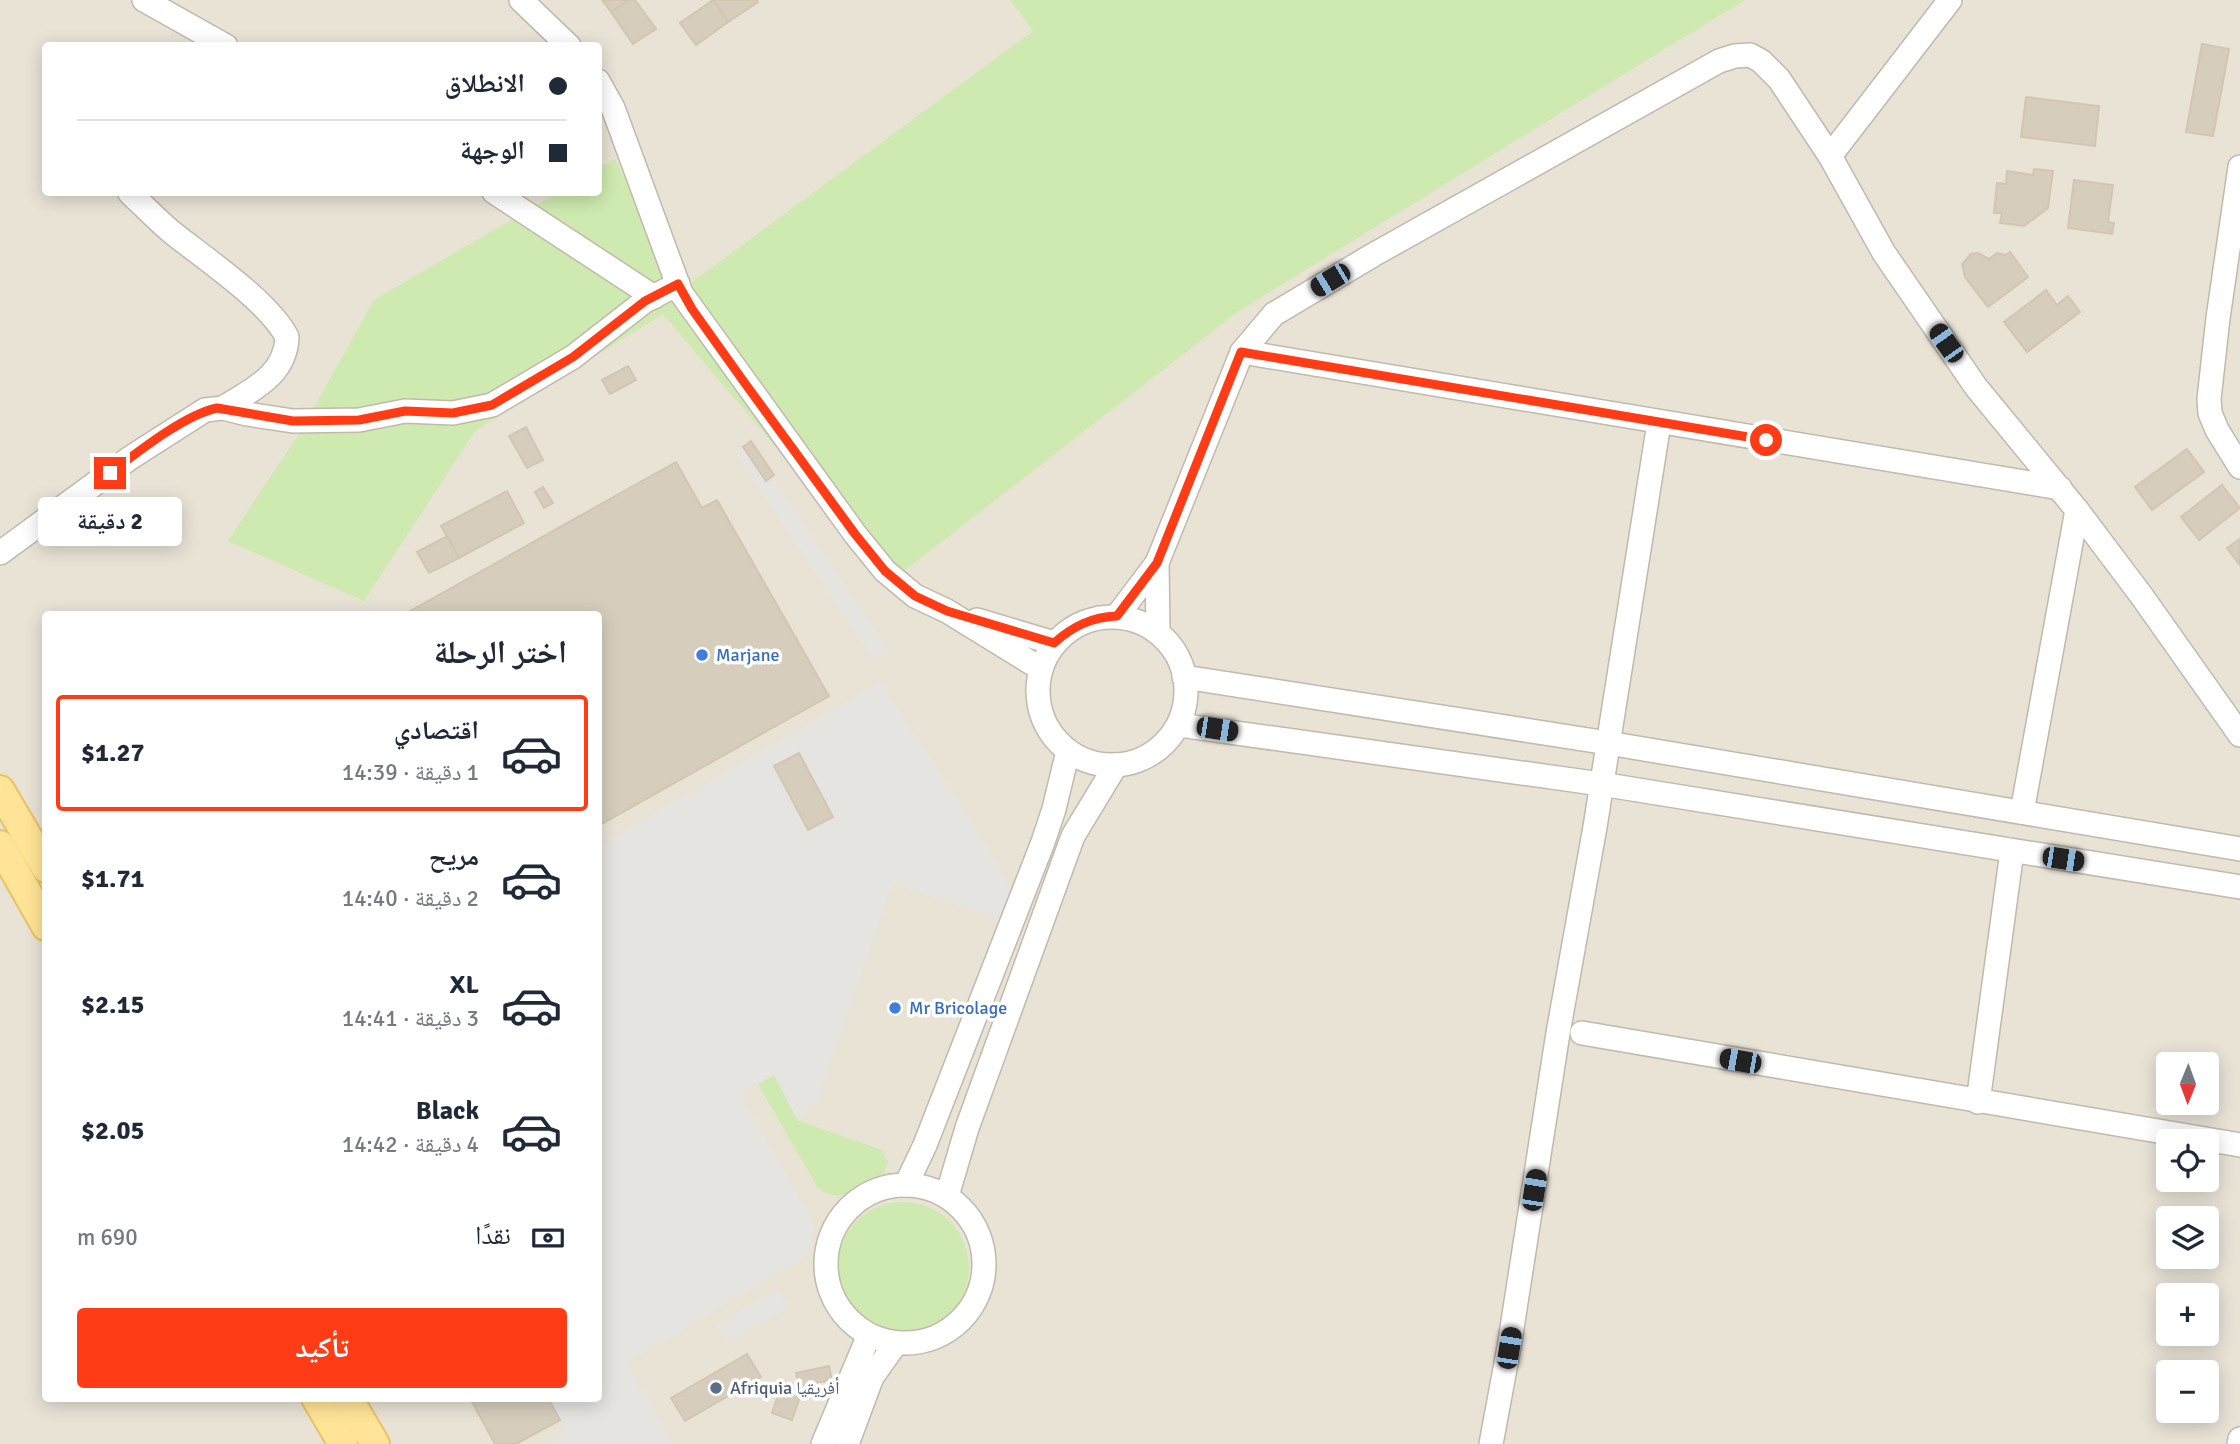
<!DOCTYPE html>
<html lang="ar">
<head>
<meta charset="utf-8">
<style>
  :root { --surface:#fff; --page:#f2f2f3; --text:#1f2937; --muted:#747a83; --line:#e0e1e3; --accent:#ff3c15 }
  body { margin:0; font-family:Signika,"Noto Naskh Arabic",sans-serif; background:var(--page); color:var(--text); direction:rtl; height:100vh; display:flex; flex-direction:column; font-size:26px; white-space:nowrap }
  * { box-sizing:border-box; margin:0 }
  p { font-size:23px; color:var(--muted) }
  .icon { flex:none; width:38px; height:38px; fill:none; stroke:currentColor; stroke-width:2; stroke-linecap:round; stroke-linejoin:round }
  .map { position:relative; flex:1; overflow:hidden; direction:ltr }
  .details { position:absolute; left:42px; top:611px; width:560px; height:791px; display:flex; flex-direction:column; background:var(--surface); border-radius:7px; box-shadow:0 4px 18px #0003; direction:rtl }
  .details>* { flex:none }
  .top-card { position:absolute; left:42px; top:42px; width:560px; height:154px; border-radius:7px; box-shadow:0 4px 18px #0003; direction:rtl; display:grid; align-content:center; height:154px; padding:0 35px; background:var(--surface) }
  .needle { width:46px; rotate:181deg }
  .tools { position:absolute; left:2156px; top:1052px; display:grid; gap:14px }
  .tools a { display:grid; place-items:center; width:63px; height:63px; border-radius:7px; background:var(--surface); box-shadow:0 4px 18px #0003; font-size:35px }
  .end { position:absolute; width:32px; height:32px; margin:-16px; border:9px solid #ff3c15; background:#fff; box-shadow:0 0 0 4px #fff }
  .from { border-radius:50% }
  .bubble { position:absolute; height:49px; border-radius:7px; background:var(--surface); box-shadow:0 4px 18px #0003; font-size:23px; font-weight:700; line-height:49px; text-align:center; direction:rtl }
  .car { position:absolute; width:21px; height:42px; margin:-21px -10px; border-radius:9px; box-shadow:0 0 5px 2px #0007; background:linear-gradient(#222 24%,#8ab4d8 0 40%,#222 0 76%,#8ab4d8 0 86%,#222 0) }
  .top-card b { display:flex; align-items:center; gap:24px; height:66px; font-size:26px }
  .top-card b+b { border-top:2px solid var(--line) }
  .top-card i { width:18px; height:18px; background:var(--text) }
  ul { padding:0; list-style:none }
  li { display:flex; align-items:center; gap:21px; height:116px; margin:0 14px 10px; padding:0 21px; border:4px solid transparent; border-radius:7px }
  li div { flex:1 }
  li b { display:block; font-size:26px }
  li em { font-style:normal; font-weight:700 }
  li.current { border-color:var(--accent) }
  li>.icon { width:63px; height:63px; stroke-width:1.5 }
  h2 { padding:0 35px; font-size:32px; line-height:84px }
  .pay { display:flex; align-items:center; gap:18px; height:77px; padding:0 35px; font-size:26px }
  .pay p { margin-inline-start:auto }
  .cta { display:flex; gap:14px; margin-top:auto; padding:14px 35px }
  .cta a { flex:1; height:80px; border-radius:7px; background:var(--accent); color:#fff; font-size:28px; font-weight:700; line-height:80px; text-align:center }
  .map>svg:first-child { display:block }
</style>
</head>
<body>
<div class="map">
<svg width="2240" height="1444" viewBox="0 0 2240 1444">
  <rect width="100%" height="100%" fill="#f5f1e9"/>
  <path fill="#e9e3d6" fill-rule="evenodd" d="M0,0H2240V1444H0ZM46,46H598V192H46ZM46,614H598V1398H46ZM2168,1064H2207V1102H2168ZM2168,1141H2207V1180H2168ZM2168,1218H2207V1256H2168ZM2168,1295H2207V1334H2168ZM2168,1372H2207V1410H2168Z"/>
  <g fill="#cfeab0">
    <path d="M1010,0H1745L1239,311L890,582L663,314L475,431L364,601L228,541L299,434L374,300L557,193L598,192L599,168L615,159L684,288L1033,31Z"/>
    <path d="M774,1074L797,1120L882,1150L888,1162L883,1177C864,1188 837,1205 818,1188L758,1084Z"/>
    <circle cx="903" cy="1268" r="66"/>
  </g>
  <g fill="#e6e4e0">
    <path d="M743,447L766,481L771,478L888,651L875,660L735,452Z"/>
    <path d="M880,683L987,847L1009,889L1006,922L892,883L816,1105L797,1119L774,1075L740,1094L814,1225L813,1241L807,1255L626,1363L672,1444H549L567,1433L548,1398H598L599,847Z"/>
    <path d="M777,1289L788,1307L728,1342L717,1325Z"/>
  </g>
  <g fill="#d7cdbd" stroke="#d2c6b0" stroke-width="2">
    <path d="M602,0H629L611,12Z"/>
    <path d="M629,0H635L656,29L633,44L611,12Z"/>
    <path d="M713,0H757L758,2L728,22Z"/>
    <path d="M713,0L728,22L696,45L680,23Z"/>
    <path d="M2202,44L2229,49L2213,136L2186,132Z"/>
    <path d="M2026,97L2099,106L2095,146L2021,137Z"/>
    <path d="M2034,169L2053,171L2048,208L2024,226L2000,223L2002,213H1994L1997,183L2006,184L2007,171L2033,175Z"/>
    <path d="M2074,180L2113,185L2108,222L2114,223L2112,234L2068,228Z"/>
    <path d="M2010,252L2028,277L1988,307L1965,277L1962,264L1971,254L1978,253L1989,259L1997,253L2006,255Z"/>
    <path d="M2046,290L2057,305L2068,296L2080,312L2027,352L2004,322Z"/>
    <path d="M628,366L636,380L610,394L602,380Z"/>
    <path d="M526,427L543,460L527,468L509,436Z"/>
    <path d="M751,441L774,475L766,481L743,447Z"/>
    <path d="M2187,449L2204,472L2152,510L2135,487Z"/>
    <path d="M676,462L702,508L717,500L829,696L598,826V614H405Z"/>
    <path d="M2222,485L2240,508L2199,540L2181,517Z"/>
    <path d="M543,487L553,503L544,508L535,492Z"/>
    <path d="M507,491L524,523L459,558L441,526Z"/>
    <path d="M447,536L459,558L429,573L417,552Z"/>
    <path d="M2240,539V565L2227,548Z"/>
    <path d="M799,753L833,817L808,830L774,766Z"/>
    <path d="M747,1354L761,1377L685,1421L671,1398Z"/>
    <path d="M829,1366L832,1380L799,1386L796,1373Z"/>
    <path d="M783,1381L803,1388L792,1420L772,1413Z"/>
    <path d="M470,1398H548L560,1420L516,1444H495Z"/>
  </g>
  <g fill="none" stroke-linecap="round" stroke-linejoin="round">
    <defs>
      <g id="minor">
        <path d="M144,0L226,46"/>
        <path d="M521,0L569,46"/>
        <path d="M598,81L613,108L681,293L855,534L885,571L915,596L947,611L1041,669"/>
        <path d="M1830,156L1950,0"/>
        <path d="M2240,167L2218,318L2209,399L2210,413L2217,430L2240,467"/>
        <path d="M494,192L654,297"/>
        <path d="M130,193C145,207 159,222 174,234C207,260 269,302 287,337C286,375 252,390 223,408"/>
        <path d="M1242,352L2060,488"/>
        <path d="M0,553L130,458L205,410L223,408L247,414L293,421L359,420L405,411L453,413L492,405L573,357L645,301L678,284"/>
        <path d="M1157,563L1158,631"/>
        <path d="M1117,616L1157,563L1242,352L1274,314L1373,255L1719,61L1735,56L1750,55L1761,61L1779,79L1830,156L1884,253L1976,387L2077,510L2141,595L2240,735"/>
        <circle cx="1112" cy="691" r="74"/>
        <path d="M977,620L1054,643"/>
        <path d="M1184,677L1608,743L2240,849"/>
        <path d="M1179,725L1601,784L2240,887"/>
        <path d="M2022,812L2077,510"/>
        <path d="M1582,1033L2240,1145"/>
        <path d="M1978,1102L2012,851"/>
        <circle cx="905" cy="1264" r="79"/>
        <path d="M906,1185L925,1145L1043,842L1054,809L1068,751"/>
        <path d="M947,1196L967,1128L1073,836L1116,765"/>
        <path d="M823,1444L869,1335"/>
        <path d="M847,1444L872,1377L896,1343"/>
        <path d="M1491,1444L1509,1347L1558,1033L1595,827L1659,423"/>
        <path d="M2239,1444L2240,1439"/>
      </g>
      <g id="major">
        <path d="M0,790L46,868"/>
        <path d="M0,845L46,926"/>
        <path d="M316,1398L343,1444"/>
        <path d="M348,1398L375,1444"/>
      </g>
    </defs>
    <use href="#minor" stroke="#c1b9ab" stroke-width="26"/>
    <use href="#major" stroke="#e9c363" stroke-width="32"/>
    <use href="#minor" stroke="#fff" stroke-width="23"/>
    <use href="#major" stroke="#ffe397" stroke-width="28"/>
  </g>
  <g fill="none" stroke-linecap="round" stroke-linejoin="round">
    <path stroke="#ff3c15" stroke-width="9" d="M110,473C138,452 184,415 217,408L293,421L359,420L405,411L453,413L492,405L573,357L645,301L678,284L692,309L744,382L855,534L885,571L915,596L947,611L1054,643C1073,626 1092,617 1117,616L1157,563L1241,352L1766,440"/>
  </g>
  <g fill="#3f7fe0" stroke="#fff" stroke-width="2.5">
    <circle cx="702" cy="655" r="7"/>
    <circle cx="895" cy="1008" r="7"/>
  </g>
  <circle fill="#5c6f8a" stroke="#fff" stroke-width="2.5" cx="716" cy="1388" r="7"/>
  <g text-anchor="middle" dominant-baseline="central" stroke-width="7" stroke-linejoin="round" paint-order="stroke">
    <g font-size="18" fill="#366cbe" stroke="#fff" text-anchor="start">
      <text x="716" y="655">Marjane</text>
      <text x="909" y="1008">Mr Bricolage</text>
    </g>
    <g font-size="18" fill="#4e5e75" stroke="#fff" text-anchor="start">
      <text x="730" y="1388">Afriquia أفريقيا</text>
    </g>
  </g>
</svg>
<div class="tools">
<a><svg class="needle" viewBox="-14 -14 28 28"><path d="M0-13l5 13h-10z" fill="#e53935"/><path d="M0 13l5-13h-10z" fill="#747a83"/></svg></a>
<a><svg class="icon" aria-label="locate" viewBox="0 0 24 24"><circle cx="12" cy="12" r="6"/><path d="M12 2v4M12 18v4M2 12h4M18 12h4"/></svg></a>
<a><svg class="icon" aria-label="layers" viewBox="0 0 24 24"><path d="M12 4l9 5-9 5-9-5zM3 14l9 5 9-5"/></svg></a>
<a>+</a>
<a>−</a>
</div>
<i class="end from" style="left:1766px;top:440px"></i>
<i class="end" style="left:110px;top:473px"></i>
<div class="bubble" style="left:38px;top:497px;width:144px">2 دقيقة</div>
<i class="car" style="left:1330px;top:280px;rotate:239deg"></i>
<i class="car" style="left:1946px;top:343px;rotate:325deg"></i>
<i class="car" style="left:1217px;top:729px;rotate:99deg"></i>
<i class="car" style="left:2063px;top:859px;rotate:99deg"></i>
<i class="car" style="left:1740px;top:1061px;rotate:280deg"></i>
<i class="car" style="left:1534px;top:1190px;rotate:9deg"></i>
<i class="car" style="left:1509px;top:1348px;rotate:9deg"></i>
<div class="top-card">
<b><i class="from"></i>الانطلاق</b>
<b><i></i>الوجهة</b>
</div>
<section class="details">
<h2>اختر الرحلة</h2>
<ul>
<li class="current"><svg class="icon" aria-label="car" viewBox="0 0 24 24"><path d="M5 17H2v-5l4-1 3-4h7l3 4 3 1v5h-3M9 17h6M6 11h13"/><circle cx="7" cy="17" r="2"/><circle cx="17" cy="17" r="2"/></svg><div><b>اقتصادي</b><p>1 دقيقة · 14:39</p></div><em>$1.27</em></li>
<li><svg class="icon" aria-label="car" viewBox="0 0 24 24"><path d="M5 17H2v-5l4-1 3-4h7l3 4 3 1v5h-3M9 17h6M6 11h13"/><circle cx="7" cy="17" r="2"/><circle cx="17" cy="17" r="2"/></svg><div><b>مريح</b><p>2 دقيقة · 14:40</p></div><em>$1.71</em></li>
<li><svg class="icon" aria-label="car" viewBox="0 0 24 24"><path d="M5 17H2v-5l4-1 3-4h7l3 4 3 1v5h-3M9 17h6M6 11h13"/><circle cx="7" cy="17" r="2"/><circle cx="17" cy="17" r="2"/></svg><div><b>XL</b><p>3 دقيقة · 14:41</p></div><em>$2.15</em></li>
<li><svg class="icon" aria-label="car" viewBox="0 0 24 24"><path d="M5 17H2v-5l4-1 3-4h7l3 4 3 1v5h-3M9 17h6M6 11h13"/><circle cx="7" cy="17" r="2"/><circle cx="17" cy="17" r="2"/></svg><div><b>Black</b><p>4 دقيقة · 14:42</p></div><em>$2.05</em></li>
</ul>
<div class="pay"><svg class="icon" aria-label="cash" viewBox="0 0 24 24"><path d="M3 7h18v10H3z"/><circle cx="12" cy="12" r="2"/></svg>نقدًا<p>690 m</p></div>
<div class="cta"><a>تأكيد</a></div>
</section>
</div>
</body>
</html>
